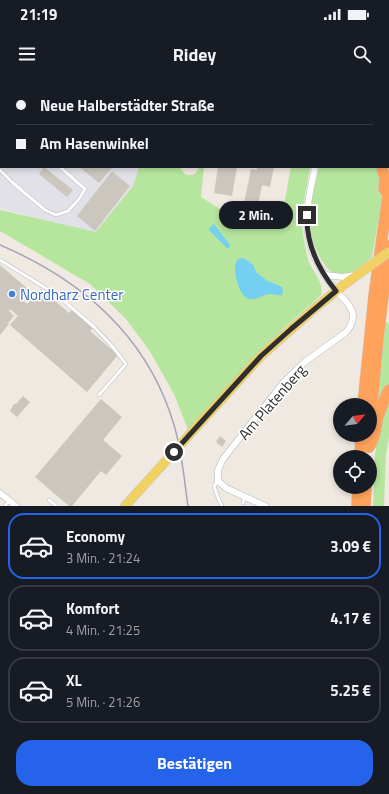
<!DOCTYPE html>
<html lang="de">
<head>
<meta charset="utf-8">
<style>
  :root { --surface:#171b24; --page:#242831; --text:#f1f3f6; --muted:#9ea1a6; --line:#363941; --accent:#2563eb }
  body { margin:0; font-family:"Titillium Web",sans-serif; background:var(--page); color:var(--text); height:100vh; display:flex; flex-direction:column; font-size:15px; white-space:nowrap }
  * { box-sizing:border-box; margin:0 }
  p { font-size:13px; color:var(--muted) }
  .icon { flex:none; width:22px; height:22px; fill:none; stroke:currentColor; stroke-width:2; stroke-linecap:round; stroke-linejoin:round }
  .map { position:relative; height:426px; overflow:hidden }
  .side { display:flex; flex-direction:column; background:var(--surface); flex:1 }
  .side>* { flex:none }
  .guide { position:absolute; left:0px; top:0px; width:389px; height:88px; box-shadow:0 2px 6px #0003; display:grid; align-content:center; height:88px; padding:0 16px; background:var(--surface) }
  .needle { width:26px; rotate:61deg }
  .tools { position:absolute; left:333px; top:318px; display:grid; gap:8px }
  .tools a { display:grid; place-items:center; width:44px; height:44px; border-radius:50%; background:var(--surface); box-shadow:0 2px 6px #0003; font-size:20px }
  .end { position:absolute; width:18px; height:18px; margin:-9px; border:5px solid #2e2e2e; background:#fff; box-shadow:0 0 0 2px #fff }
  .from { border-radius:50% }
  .bubble { position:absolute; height:28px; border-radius:14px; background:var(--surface); box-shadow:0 2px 6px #0003; font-size:13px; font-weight:700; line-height:28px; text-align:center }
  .guide b { display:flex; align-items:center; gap:14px; height:38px; font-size:15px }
  .guide b+b { border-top:1px solid var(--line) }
  .guide i { width:10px; height:10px; background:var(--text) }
  ul { padding:7px 0 0; list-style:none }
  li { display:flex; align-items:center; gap:12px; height:66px; margin:0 8px 6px; padding:0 8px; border:2px solid var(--line); border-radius:16px }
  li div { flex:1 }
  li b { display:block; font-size:15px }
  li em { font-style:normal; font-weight:700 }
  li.on { border-color:var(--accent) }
  li>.icon { width:36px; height:36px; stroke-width:1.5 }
  .button { display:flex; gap:8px; margin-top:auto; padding:8px 16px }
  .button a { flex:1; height:46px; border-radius:16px; background:var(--accent); color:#fff; font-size:16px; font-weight:700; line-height:46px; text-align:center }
  .status { display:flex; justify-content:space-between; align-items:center; height:28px; padding:0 20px; background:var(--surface); direction:ltr }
  .status svg { height:11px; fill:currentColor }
  header { display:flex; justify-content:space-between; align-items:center; height:52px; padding:0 16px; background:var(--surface); font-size:18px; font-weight:700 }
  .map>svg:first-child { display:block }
</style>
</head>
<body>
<div class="status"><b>21:19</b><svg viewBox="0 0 49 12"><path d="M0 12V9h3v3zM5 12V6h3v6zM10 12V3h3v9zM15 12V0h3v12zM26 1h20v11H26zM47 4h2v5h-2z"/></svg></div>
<header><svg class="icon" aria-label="menu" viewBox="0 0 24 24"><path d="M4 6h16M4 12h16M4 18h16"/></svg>Ridey<svg class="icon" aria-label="search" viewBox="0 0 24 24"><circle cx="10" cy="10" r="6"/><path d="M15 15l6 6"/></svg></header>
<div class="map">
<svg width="389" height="426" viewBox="0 0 389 426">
  <rect width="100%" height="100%" fill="#efe9e1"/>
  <path fill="#e3e1e8" d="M0,0H144V1H1V87H169L97,155L0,128Z"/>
  <g fill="#b6e59e">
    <path d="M139,87H180C183,94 189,98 196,93L199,87H204L201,117L233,137L280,146L291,87H310C307,106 302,126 302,145C303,156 305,168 308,179C311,191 325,202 321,215L283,249L188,350L174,314L151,273L126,239L90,204L0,151V130L96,152L133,106Z"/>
    <path d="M319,87H379L383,113L372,177C364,184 357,191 347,194C343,195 337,194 334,193C326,191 316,171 314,163C311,156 310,147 310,139C310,123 316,102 319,87Z"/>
    <path d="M385,242H387L389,246V306L376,328Z"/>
    <path d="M389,319V357L386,374L384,426H373L375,375L378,353Z"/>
  </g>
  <g fill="#75cff0">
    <path d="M214,144L230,165L229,169L227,168L209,150V148Z"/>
    <path d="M241,178C248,179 255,185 256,192L266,200L282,207L283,212L282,215C277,216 275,214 270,214C264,214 255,221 249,219C240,217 235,197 235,189C235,186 236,183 237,180Z"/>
  </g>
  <g fill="#cbc7bf">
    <path d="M44,87L73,110L67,117L39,94Z"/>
    <path d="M79,87H110L112,88L99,103Z"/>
    <path d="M218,87H237L232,116L214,113Z"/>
    <path d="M257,87H274L270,107L262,105L257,131L243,128L251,89L257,90Z"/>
    <path d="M112,91L130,106L95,151L77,136Z"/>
    <path d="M0,185L28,209L20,218L27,224L41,209L69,233L72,230L93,248L90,251L118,275L87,312L10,245L18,236L10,229L9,231L14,236L8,243L9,244L0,255Z"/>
    <path d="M23,316L30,322L17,337L10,331L14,324H16Z"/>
    <path d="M101,319L122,337L103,360L122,376L106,395L101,391L72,426H69L35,397Z"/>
    <path d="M220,356L226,361L222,367L216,362Z"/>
  </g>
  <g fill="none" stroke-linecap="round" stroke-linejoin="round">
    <defs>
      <g id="lane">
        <path d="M103,0L104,1"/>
        <path d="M26,1L27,0"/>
        <path d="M0,32L1,31"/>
        <path d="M0,35H1"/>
        <path d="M0,90L13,103L45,130L56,135L68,131L79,119L85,109L60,87"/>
        <path d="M0,180L57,215L94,247L112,266L126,284L99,315"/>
        <path d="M218,401L214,406L217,415L222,426"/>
        <path d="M49,420L56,426"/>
        <path d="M243,423L245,417"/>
        <path d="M5,426L9,421"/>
      </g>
      <g id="street">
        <path d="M327,0L328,1"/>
        <path d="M325,195L343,197L355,195"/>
        <path d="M0,413L16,426"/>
        <path d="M265,426L226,408L218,401V390L223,379L283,303L297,289L306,281L345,253C351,247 355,240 352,231C349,222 340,216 335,209C325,198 313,178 310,163C303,138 310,112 315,87"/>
      </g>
      <g id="primary">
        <path d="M190,354L261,276L315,228L345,204L360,193"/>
        <path d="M125,426L174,372"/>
      </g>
      <g id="highway">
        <path d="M388,42L389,41"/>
        <path d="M382,87L385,99L384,109L388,113"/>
        <path d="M363,325L374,216L389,108"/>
        <path d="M370,346L378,258L389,166"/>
        <path d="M369,367C376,357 375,348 378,337C381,328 384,319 389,310"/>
        <path d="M360,377L361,355"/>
        <path d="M357,426L358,407"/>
        <path d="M365,426L366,407"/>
      </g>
    </defs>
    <use href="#lane" stroke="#b4b7c1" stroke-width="4"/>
    <use href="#street" stroke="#b4b7c1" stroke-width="7"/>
    <use href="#primary" stroke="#c9c9c9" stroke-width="10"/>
    <use href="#highway" stroke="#c9c9c9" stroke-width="12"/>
    <use href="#lane" stroke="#fff" stroke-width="3"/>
    <use href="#street" stroke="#fff" stroke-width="6"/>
    <use href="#primary" stroke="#f2d163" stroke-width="9"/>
    <use href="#highway" stroke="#ffa35c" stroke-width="11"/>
    <path stroke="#a3a6b8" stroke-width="1.5" d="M0,165C82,200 148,257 174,345C182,371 184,399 188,426"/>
    <defs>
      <g id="primary-bridge">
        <path d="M360,193L389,172"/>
        <path d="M174,372L190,354"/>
      </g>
    </defs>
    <use href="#primary-bridge" stroke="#c9c9c9" stroke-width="10" stroke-linecap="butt"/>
    <use href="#primary-bridge" stroke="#f2d163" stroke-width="9"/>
  </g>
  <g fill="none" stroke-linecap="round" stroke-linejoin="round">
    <path stroke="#2e2e2e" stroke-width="5" d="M174,372L261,276L291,249L336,211C318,189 306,165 307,135"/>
  </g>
  <circle fill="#3f7fe0" stroke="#fff" stroke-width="1.5" cx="12" cy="214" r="4"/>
  <g text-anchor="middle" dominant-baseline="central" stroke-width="3" stroke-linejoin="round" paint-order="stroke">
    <g font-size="15" fill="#366cbe" stroke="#fff" text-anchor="start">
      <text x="20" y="214">Nordharz Center</text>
    </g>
    <g font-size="15" fill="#2e2e2e" stroke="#fff">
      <text transform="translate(272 322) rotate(-49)">Am Platenberg</text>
    </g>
  </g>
</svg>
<div class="tools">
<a><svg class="needle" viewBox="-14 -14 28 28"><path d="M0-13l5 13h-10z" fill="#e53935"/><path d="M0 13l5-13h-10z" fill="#9ea1a6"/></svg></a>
<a><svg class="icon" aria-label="locate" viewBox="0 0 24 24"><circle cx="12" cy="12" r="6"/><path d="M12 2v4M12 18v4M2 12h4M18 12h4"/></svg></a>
</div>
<i class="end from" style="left:174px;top:372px"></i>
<i class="end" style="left:307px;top:135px"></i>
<div class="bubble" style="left:219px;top:121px;width:74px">2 Min.</div>
<div class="guide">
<b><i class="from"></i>Neue Halberstädter Straße</b>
<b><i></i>Am Hasenwinkel</b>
</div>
</div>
<section class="side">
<ul>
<li class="on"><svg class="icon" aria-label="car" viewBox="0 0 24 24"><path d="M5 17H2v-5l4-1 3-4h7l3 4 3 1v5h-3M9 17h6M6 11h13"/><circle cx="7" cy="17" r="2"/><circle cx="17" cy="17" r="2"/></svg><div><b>Economy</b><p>3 Min. · 21:24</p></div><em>3.09 €</em></li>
<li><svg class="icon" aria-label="car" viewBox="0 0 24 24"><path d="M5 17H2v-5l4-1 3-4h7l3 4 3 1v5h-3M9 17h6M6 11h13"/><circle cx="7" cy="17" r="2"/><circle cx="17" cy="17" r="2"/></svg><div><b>Komfort</b><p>4 Min. · 21:25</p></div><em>4.17 €</em></li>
<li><svg class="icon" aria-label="car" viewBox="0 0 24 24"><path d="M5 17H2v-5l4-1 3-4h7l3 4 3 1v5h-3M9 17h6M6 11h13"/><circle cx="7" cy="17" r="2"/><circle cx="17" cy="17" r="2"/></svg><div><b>XL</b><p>5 Min. · 21:26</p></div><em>5.25 €</em></li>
</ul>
<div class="button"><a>Bestätigen</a></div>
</section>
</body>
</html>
